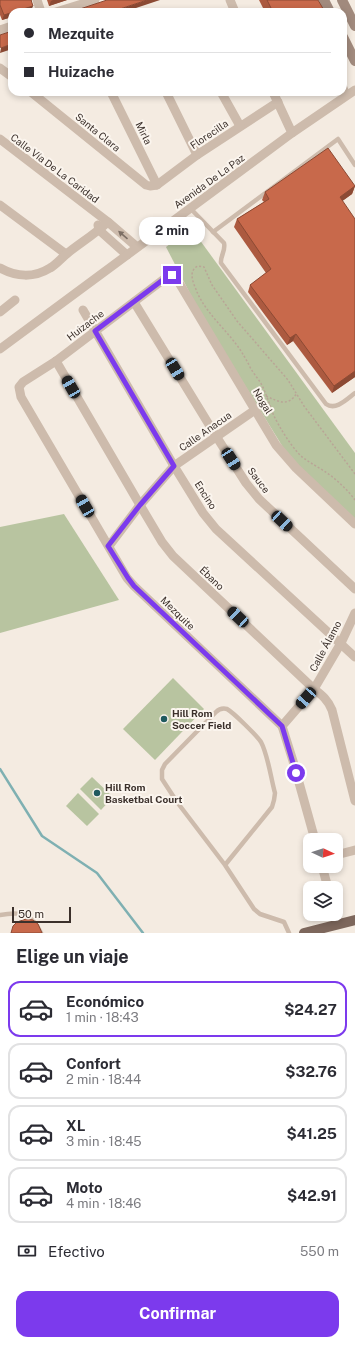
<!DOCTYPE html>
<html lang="es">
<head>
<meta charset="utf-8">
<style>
  :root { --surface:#fff; --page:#f2f2f3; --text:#2b2b33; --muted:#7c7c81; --line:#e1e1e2; --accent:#7c3aed }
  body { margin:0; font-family:"Public Sans",sans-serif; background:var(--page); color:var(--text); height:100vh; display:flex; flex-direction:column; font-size:15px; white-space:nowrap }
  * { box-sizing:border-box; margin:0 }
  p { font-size:13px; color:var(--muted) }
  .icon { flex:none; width:22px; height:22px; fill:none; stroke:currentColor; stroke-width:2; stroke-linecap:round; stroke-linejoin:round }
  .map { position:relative; height:933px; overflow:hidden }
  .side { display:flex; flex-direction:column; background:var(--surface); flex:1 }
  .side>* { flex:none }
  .banner { position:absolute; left:8px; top:8px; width:339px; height:88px; border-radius:12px; box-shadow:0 2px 6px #0003; display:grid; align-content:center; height:88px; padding:0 16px; background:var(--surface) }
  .needle { width:26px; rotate:94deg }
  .controls { position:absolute; left:303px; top:833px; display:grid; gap:8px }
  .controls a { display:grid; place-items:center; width:40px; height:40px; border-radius:8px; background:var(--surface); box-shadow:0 2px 6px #0003; font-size:20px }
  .scale { position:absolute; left:12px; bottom:10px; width:59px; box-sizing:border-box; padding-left:4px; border:2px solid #3b302b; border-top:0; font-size:11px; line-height:14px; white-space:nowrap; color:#3b302b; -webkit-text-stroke:3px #fbf5ee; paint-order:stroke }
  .end { position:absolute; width:18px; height:18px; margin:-9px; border:5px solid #7c3aed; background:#fff; box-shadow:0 0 0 2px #fff }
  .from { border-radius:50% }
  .bubble { position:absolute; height:28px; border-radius:12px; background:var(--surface); box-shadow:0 2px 6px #0003; font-size:13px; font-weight:700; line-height:28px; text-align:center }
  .car { position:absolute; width:12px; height:24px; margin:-12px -6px; border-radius:5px; box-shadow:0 0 3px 1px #0007; background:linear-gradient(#222 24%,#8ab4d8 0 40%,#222 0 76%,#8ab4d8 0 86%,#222 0) }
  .banner b { display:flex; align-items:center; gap:14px; height:38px; font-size:15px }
  .banner b+b { border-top:1px solid var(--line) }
  .banner i { width:10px; height:10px; background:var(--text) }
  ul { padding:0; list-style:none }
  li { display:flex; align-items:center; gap:12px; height:56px; margin:0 8px 6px; padding:0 8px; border:2px solid var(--line); border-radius:12px }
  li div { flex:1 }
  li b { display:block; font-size:15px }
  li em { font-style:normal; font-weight:700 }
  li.active { border-color:var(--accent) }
  li>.icon { width:36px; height:36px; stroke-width:1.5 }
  h2 { padding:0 16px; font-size:18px; line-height:48px }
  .pay { display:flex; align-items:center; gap:10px; height:44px; padding:0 16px; font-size:15px }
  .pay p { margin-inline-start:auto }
  .primary-button { display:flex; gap:8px; margin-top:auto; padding:8px 16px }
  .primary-button a { flex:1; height:46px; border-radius:12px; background:var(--accent); color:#fff; font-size:16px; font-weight:700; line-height:46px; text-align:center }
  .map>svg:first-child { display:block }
</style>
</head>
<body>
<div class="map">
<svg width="355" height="933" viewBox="0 0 355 933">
  <rect width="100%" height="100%" fill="#f4ebe1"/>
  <g fill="#b8c4a0">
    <path d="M191,228L355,453V519L289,457L199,311L166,247Z"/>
    <path d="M64,514L119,600L0,633V527Z"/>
    <path d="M173,678L204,709L155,760L123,729Z"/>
    <path d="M92,777L113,797L101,810L80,789Z"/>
    <path d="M78,793L99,814L87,826L66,806Z"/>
  </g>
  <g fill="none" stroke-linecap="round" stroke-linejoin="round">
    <path stroke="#7fb0b2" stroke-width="2.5" d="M0,769L42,836L97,873L143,933"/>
    <g stroke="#b9a596" stroke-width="1.5" stroke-dasharray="2 2" stroke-linecap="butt">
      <path d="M266,396C279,402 288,407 297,393"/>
      <path d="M355,474L304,406L288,380L237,321L212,285L204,267L198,266C187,271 194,284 197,292C208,317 231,333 244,356C246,359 248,363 250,367C254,375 261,381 264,390C268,398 270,407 274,416C280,428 289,443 299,454C306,461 315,465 324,471C335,478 347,489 355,500"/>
    </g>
    <g stroke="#cdbbac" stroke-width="4.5">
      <path d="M343,82L348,94"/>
      <path d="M190,208L224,243C226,251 220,256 221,263L326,404C336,411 347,399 355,393"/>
      <path d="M213,232L338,139L355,165"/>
      <path d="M225,865L272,807L274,800L275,793C271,779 268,755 261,742C257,736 234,713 227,709C223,708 219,709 216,712L165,764L162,770V779L177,802L225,865L254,909L260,914L284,922L289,933"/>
      <path d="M0,915C20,911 32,913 41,933"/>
    </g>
    <g stroke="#cdbbac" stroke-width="9">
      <path d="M37,0L41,12"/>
      <path d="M230,0L235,12"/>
      <path d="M56,12L95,0"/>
      <path d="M0,30L12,26"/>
      <path d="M0,68L12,77"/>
      <path d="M31,92L146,185L150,186L157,185L197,155L278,102"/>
      <path d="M111,92L157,185"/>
      <path d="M166,92L197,155"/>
      <path d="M221,92L240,126"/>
      <path d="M273,92L292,133"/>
      <path d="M0,139L108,222L137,247"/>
      <path d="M0,205L66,254"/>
      <path d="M98,225L99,230L127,255"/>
      <path d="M0,268C16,277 34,278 50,268C57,264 62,257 69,252C82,242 96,233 108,222"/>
      <path d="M134,302L216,436L246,483L259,499L355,589"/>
      <path d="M83,310L174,466L203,513L216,529L355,657"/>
      <path d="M0,312L15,300"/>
      <path d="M0,349L292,133L355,90"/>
      <path d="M56,361L140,505L162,542L173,556L314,689C322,695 328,700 332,710L355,801"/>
      <path d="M109,546L140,505L174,466L255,410"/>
      <path d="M282,726L314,689L341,643L355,613"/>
      <path d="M315,840L293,761L282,726L134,586L127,578L21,397L19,387L23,382L56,361L168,276H175L276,445L296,468L355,524"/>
      <path d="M336,855L355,850"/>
      <path d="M322,866L328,888"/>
    </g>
    <g stroke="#a18a7d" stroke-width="10">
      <path d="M324,0L330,12"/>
      <path d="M342,0L355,26"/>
      <path d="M343,37L355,61"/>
    </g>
    <path stroke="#7d675c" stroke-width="10" d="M304,933L355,920"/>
  </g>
  <g fill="#ac5a40">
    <path d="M0,0H32L31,2V11L2,20L0,15Z"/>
    <path d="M47,0H67L49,6Z"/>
    <path d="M259,0H318L325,12H265Z"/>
    <path d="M311,92H320L312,96Z"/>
    <path d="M355,186L352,194L342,201L355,377L332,393L293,341L287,345L248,292L250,285L266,273L234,227L237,219L264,202L262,200L265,192Z"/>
  </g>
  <g fill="#8c4a34">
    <path d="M53,0H67L49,6L51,1Z"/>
    <path d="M147,0H160L124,12H111Z"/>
    <path d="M33,6L31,11L28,12H13Z"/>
    <path d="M12,12V17L2,20L4,15Z"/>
    <path d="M12,44V49L0,53L1,48Z"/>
    <path d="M314,92H320L312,96Z"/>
    <path d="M355,186L352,194L337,205L340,197Z"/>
    <path d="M296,334L293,341L287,345L290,338Z"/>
    <path d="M355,371V377L332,393L334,386Z"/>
  </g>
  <g fill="#c8694b" stroke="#8c4a34">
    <path d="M0,0H31L33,6L4,15L0,5Z"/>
    <path d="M107,0H147L111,12H71Z"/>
    <path d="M267,0H318L325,12H273Z"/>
    <path d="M12,31V44L1,48L0,46V35Z"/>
    <path d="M328,148L355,186L340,197L355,219V371L334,386L296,334L290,338L250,285L271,269L237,219L269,199L265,192Z"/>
    <path d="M26,919L33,920L38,924L42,933H11L13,926L17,922Z"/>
  </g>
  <defs><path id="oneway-solid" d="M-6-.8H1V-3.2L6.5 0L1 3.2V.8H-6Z"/></defs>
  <use fill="#7d6f65" href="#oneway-solid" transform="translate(123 235) rotate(-139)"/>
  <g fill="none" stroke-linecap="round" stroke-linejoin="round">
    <path stroke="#7c3aed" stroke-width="5" d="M172,275L168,276L95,331L174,466L140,505L108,546L128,578L134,586L282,726L296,773"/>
  </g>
  <g fill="#1f5a5e" stroke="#fbf5ee" stroke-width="1.5">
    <circle cx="164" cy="719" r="4"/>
    <circle cx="97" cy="793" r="4"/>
  </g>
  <g text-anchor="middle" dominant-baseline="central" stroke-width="4" stroke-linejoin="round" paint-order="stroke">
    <g font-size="10" fill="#3b302b" stroke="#fbf5ee">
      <text transform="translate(98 132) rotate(39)">Santa Clara</text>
      <text transform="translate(144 133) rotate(64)">Mirla</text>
      <text transform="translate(209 134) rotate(-34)">Florecilla</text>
      <text transform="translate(55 168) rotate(37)">Calle Vía De La Caridad</text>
      <text transform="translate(209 181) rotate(-36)">Avenida De La Paz</text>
      <text transform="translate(85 325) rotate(-37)">Huizache</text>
      <text transform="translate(263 401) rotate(59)">Nogal</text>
      <text transform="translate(205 431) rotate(-35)">Calle Anacua</text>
      <text transform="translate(259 480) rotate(53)">Sauce</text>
      <text transform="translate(206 495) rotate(57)">Encino</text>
      <text transform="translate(212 578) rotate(43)">Ébano</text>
      <text transform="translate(178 613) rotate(44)">Mezquite</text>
      <text transform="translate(325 646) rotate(-62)">Calle Álamo</text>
    </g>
    <g font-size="10" font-weight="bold" fill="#3b302b" stroke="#fbf5ee" text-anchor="start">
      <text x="172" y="713">Hill Rom<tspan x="172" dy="12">Soccer Field</tspan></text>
      <text x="105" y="787">Hill Rom<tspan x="105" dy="12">Basketbal Court</tspan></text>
    </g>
  </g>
</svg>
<div class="controls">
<a><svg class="needle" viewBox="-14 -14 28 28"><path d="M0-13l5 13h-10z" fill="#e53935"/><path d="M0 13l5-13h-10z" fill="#7c7c81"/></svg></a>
<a><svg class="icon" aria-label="layers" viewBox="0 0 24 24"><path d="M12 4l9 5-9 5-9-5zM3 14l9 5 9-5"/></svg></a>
</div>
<div class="scale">50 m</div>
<i class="end from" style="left:296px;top:773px"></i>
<i class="end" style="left:172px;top:275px"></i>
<div class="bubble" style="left:139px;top:217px;width:66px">2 min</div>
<i class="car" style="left:175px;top:369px;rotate:149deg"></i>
<i class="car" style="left:71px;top:387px;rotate:330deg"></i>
<i class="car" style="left:231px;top:459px;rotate:147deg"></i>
<i class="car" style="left:85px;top:506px;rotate:330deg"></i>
<i class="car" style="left:282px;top:521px;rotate:133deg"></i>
<i class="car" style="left:238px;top:617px;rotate:313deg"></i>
<i class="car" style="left:306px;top:698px;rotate:221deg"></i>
<div class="banner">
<b><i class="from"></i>Mezquite</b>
<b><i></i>Huizache</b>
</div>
</div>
<section class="side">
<h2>Elige un viaje</h2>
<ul>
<li class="active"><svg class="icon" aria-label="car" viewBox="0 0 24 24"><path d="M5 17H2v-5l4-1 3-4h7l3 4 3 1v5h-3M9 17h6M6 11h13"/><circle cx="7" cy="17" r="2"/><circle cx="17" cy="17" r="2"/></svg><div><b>Económico</b><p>1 min · 18:43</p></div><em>$24.27</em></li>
<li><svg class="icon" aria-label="car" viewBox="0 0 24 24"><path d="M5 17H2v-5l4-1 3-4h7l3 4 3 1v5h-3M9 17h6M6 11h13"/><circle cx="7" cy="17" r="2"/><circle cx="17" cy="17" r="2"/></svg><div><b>Confort</b><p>2 min · 18:44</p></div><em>$32.76</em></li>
<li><svg class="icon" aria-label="car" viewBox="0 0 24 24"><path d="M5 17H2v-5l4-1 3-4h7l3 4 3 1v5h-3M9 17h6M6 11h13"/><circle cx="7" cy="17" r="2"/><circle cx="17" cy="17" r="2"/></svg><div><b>XL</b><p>3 min · 18:45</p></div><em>$41.25</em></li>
<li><svg class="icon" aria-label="car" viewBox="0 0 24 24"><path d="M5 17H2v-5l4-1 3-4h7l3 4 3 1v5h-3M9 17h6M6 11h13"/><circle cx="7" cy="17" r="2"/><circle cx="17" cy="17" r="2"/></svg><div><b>Moto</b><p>4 min · 18:46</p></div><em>$42.91</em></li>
</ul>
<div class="pay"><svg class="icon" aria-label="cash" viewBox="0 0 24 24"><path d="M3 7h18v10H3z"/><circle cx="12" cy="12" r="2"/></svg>Efectivo<p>550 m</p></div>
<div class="primary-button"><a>Confirmar</a></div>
</section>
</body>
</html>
